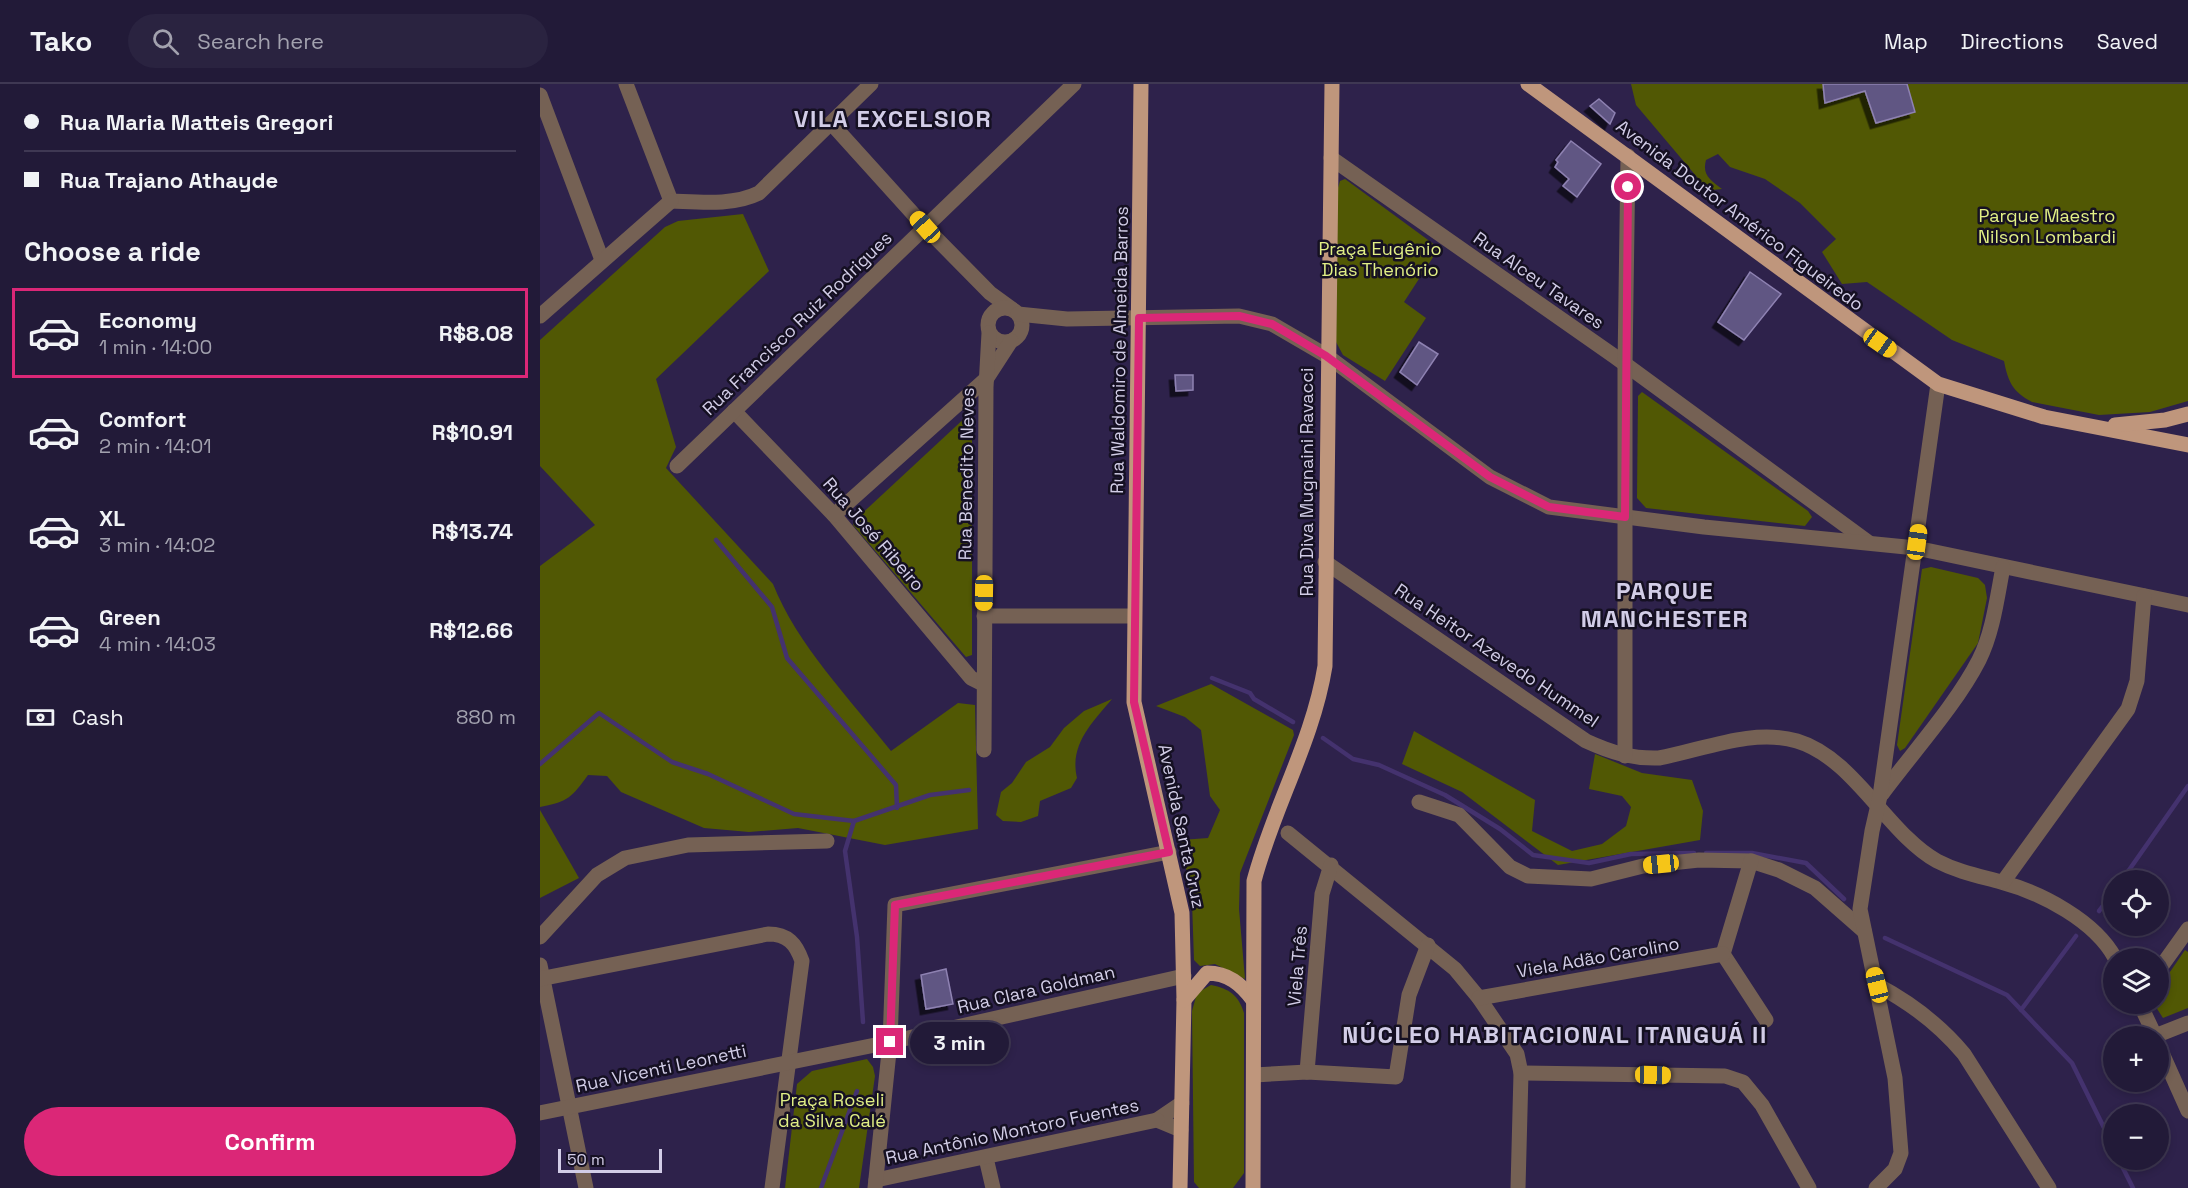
<!DOCTYPE html>
<html lang="en">
<head>
<meta charset="utf-8">
<style>
  :root { --surface:#221a38; --page:#2a2340; --text:#f1f3f6; --muted:#a2a1ae; --line:#3f3853; --accent:#db2777 }
  body { margin:0; font-family:"Space Grotesk",sans-serif; background:var(--page); color:var(--text); height:100vh; display:flex; flex-direction:column; font-size:22px; white-space:nowrap }
  * { box-sizing:border-box; margin:0 }
  p { font-size:20px; color:var(--muted) }
  .icon { flex:none; width:33px; height:33px; fill:none; stroke:currentColor; stroke-width:2; stroke-linecap:round; stroke-linejoin:round }
  .map { position:relative; flex:1; overflow:hidden }
  .drawer { display:flex; flex-direction:column; background:var(--surface); width:540px }
  .drawer>* { flex:none }
  .banner { display:grid; align-content:center; height:132px; padding:0 24px; background:var(--surface) }
  .controls { position:absolute; left:1563px; top:786px; display:grid; gap:12px }
  .controls a { display:grid; place-items:center; width:66px; height:66px; border-radius:50%; background:var(--surface); box-shadow:0 3px 9px #0003,0 0 0 2px var(--line); font-size:30px }
  .scale { position:absolute; left:18px; bottom:15px; width:104px; box-sizing:border-box; padding-left:6px; border:3px solid #d2cde7; border-top:0; font-size:16px; line-height:21px; white-space:nowrap; color:#d2cde7; -webkit-text-stroke:4px #151022; paint-order:stroke }
  .end { position:absolute; width:27px; height:27px; margin:-14px; border:8px solid #db2777; background:#fff; box-shadow:0 0 0 3px #fff }
  .from { border-radius:50% }
  .bubble { position:absolute; height:42px; border-radius:21px; background:var(--surface); box-shadow:0 3px 9px #0003,0 0 0 2px var(--line); font-size:20px; font-weight:600; line-height:42px; text-align:center }
  .car { position:absolute; width:18px; height:36px; margin:-18px -9px; border-radius:8px; box-shadow:0 0 4px 2px #0007; background:linear-gradient(#f5c518 24%,#345 0 40%,#f5c518 0 76%,#345 0 86%,#f5c518 0) }
  .banner b { display:flex; align-items:center; gap:21px; height:57px; font-size:22px }
  .banner b+b { border-top:2px solid var(--line) }
  .banner i { width:15px; height:15px; background:var(--text) }
  ul { padding:0; list-style:none }
  li { display:flex; align-items:center; gap:18px; height:90px; margin:0 12px 9px; padding:0 12px; border:3px solid transparent; border-radius:0px }
  li div { flex:1 }
  li b { display:block; font-size:22px }
  li em { font-style:normal; font-weight:600 }
  li.active { border-color:var(--accent) }
  li>.icon { width:54px; height:54px; stroke-width:1.5 }
  h2 { padding:0 24px; font-size:27px; line-height:72px }
  .pay { display:flex; align-items:center; gap:15px; height:66px; padding:0 24px; font-size:22px }
  .pay p { margin-inline-start:auto }
  .action { display:flex; gap:12px; margin-top:auto; padding:12px 24px }
  .action a { flex:1; height:69px; border-radius:36px; background:var(--accent); color:#fff; font-size:24px; font-weight:600; line-height:69px; text-align:center }
  header { display:flex; align-items:center; gap:36px; box-sizing:border-box; height:84px; padding:0 30px; background:var(--surface); border-bottom:2px solid var(--line) }
  header strong { font-size:28px }
  nav { display:flex; gap:33px; margin-inline-start:auto; font-size:21px }
  .search { width:420px; height:54px; background:var(--page); display:flex; align-items:center; gap:15px; box-sizing:border-box; padding:0 21px; border-radius:33px; color:var(--muted); font-size:22px }
  main { display:flex; flex:1; min-height:0 }
  .map>svg:first-child { display:block }
</style>
</head>
<body>
<header>
<strong>Tako</strong>
<div class="search"><svg class="icon" aria-label="search" viewBox="0 0 24 24"><circle cx="10" cy="10" r="6"/><path d="M15 15l6 6"/></svg>Search here</div>
<nav><a>Map</a><a>Directions</a><a>Saved</a></nav>
</header>
<main>
<section class="drawer">
<div class="banner">
<b><i class="from"></i>Rua Maria Matteis Gregori</b>
<b><i></i>Rua Trajano Athayde</b>
</div>
<h2>Choose a ride</h2>
<ul>
<li class="active"><svg class="icon" aria-label="car" viewBox="0 0 24 24"><path d="M5 17H2v-5l4-1 3-4h7l3 4 3 1v5h-3M9 17h6M6 11h13"/><circle cx="7" cy="17" r="2"/><circle cx="17" cy="17" r="2"/></svg><div><b>Economy</b><p>1 min · 14:00</p></div><em>R$8.08</em></li>
<li><svg class="icon" aria-label="car" viewBox="0 0 24 24"><path d="M5 17H2v-5l4-1 3-4h7l3 4 3 1v5h-3M9 17h6M6 11h13"/><circle cx="7" cy="17" r="2"/><circle cx="17" cy="17" r="2"/></svg><div><b>Comfort</b><p>2 min · 14:01</p></div><em>R$10.91</em></li>
<li><svg class="icon" aria-label="car" viewBox="0 0 24 24"><path d="M5 17H2v-5l4-1 3-4h7l3 4 3 1v5h-3M9 17h6M6 11h13"/><circle cx="7" cy="17" r="2"/><circle cx="17" cy="17" r="2"/></svg><div><b>XL</b><p>3 min · 14:02</p></div><em>R$13.74</em></li>
<li><svg class="icon" aria-label="car" viewBox="0 0 24 24"><path d="M5 17H2v-5l4-1 3-4h7l3 4 3 1v5h-3M9 17h6M6 11h13"/><circle cx="7" cy="17" r="2"/><circle cx="17" cy="17" r="2"/></svg><div><b>Green</b><p>4 min · 14:03</p></div><em>R$12.66</em></li>
</ul>
<div class="pay"><svg class="icon" aria-label="cash" viewBox="0 0 24 24"><path d="M3 7h18v10H3z"/><circle cx="12" cy="12" r="2"/></svg>Cash<p>880 m</p></div>
<div class="action"><a>Confirm</a></div>
</section>
<div class="map">
<svg width="1648" height="1104" viewBox="0 0 1648 1104">
  <defs>
    <filter id="shadow"><feDropShadow dx="-5.5" dy="5.5" stdDeviation="0" flood-color="#0009"/></filter>
  </defs>
  <rect width="100%" height="100%" fill="#2e224b"/>
  <g fill="#515804">
    <path d="M1091,0H1648V317L1610,328L1559,331L1492,318C1473,308 1468,298 1464,277L1412,256L1327,198L1302,200L1282,168L1296,155L1260,119L1225,95L1190,83L1178,70L1166,76C1162,91 1170,96 1182,105L1172,106L1162,99L1096,21Z"/>
    <path d="M805,95L899,164L864,218L886,234L845,297L803,271L796,258L797,107L800,97Z"/>
    <path d="M203,130L229,187L116,295L136,363L126,384L233,500C257,561 311,616 351,667L418,619L435,621L438,745L345,761L258,744L209,748L164,744L81,708L67,692L48,691C32,713 28,718 0,723V482L55,441L0,382V256L125,143L138,137Z"/>
    <path d="M1102,308L1268,427L1272,433L1265,442L1106,424L1097,414L1098,312Z"/>
    <path d="M428,331L432,333V571L426,573L313,441L315,436Z"/>
    <path d="M1391,483L1438,494L1445,501L1447,514L1438,559L1365,664L1360,667L1357,661L1382,485Z"/>
    <path d="M671,600L753,646L754,651L700,789L699,825L705,895L675,880L660,882L654,876L652,818L641,756L668,754L680,726L670,712L661,646L645,633L616,622Z"/>
    <path d="M572,615C553,638 529,660 537,694L531,704L500,717L498,732L481,738L463,737L456,731L461,708L472,699L486,678L510,663L524,644L544,627Z"/>
    <path d="M874,647L995,716L992,747L1032,767L1062,760L1086,742L1091,723L1082,712L1049,705L1055,670L1102,689L1152,696L1163,727L1160,756L1018,781L922,708L862,680Z"/>
    <path d="M0,726L39,794L0,814Z"/>
    <path d="M1645,866L1648,868V924L1623,934L1614,920H1618L1619,904Z"/>
    <path d="M671,901C690,905 698,911 704,929V1089L693,1104H659L654,1098L652,927L657,909Z"/>
    <path d="M327,975L333,983L335,992L319,1104H245L257,1000L272,987Z"/>
  </g>
  <g fill="none" stroke-linecap="round" stroke-linejoin="round">
    <g stroke="#44326e" stroke-width="4.5">
      <path d="M176,456L232,523L247,574L356,701L357,724"/>
      <path d="M672,594L710,609L714,615L753,638"/>
      <path d="M783,654L813,675L839,681L905,711L960,745L993,771L1049,779L1091,770L1154,769"/>
      <path d="M0,680L59,629L132,678L168,690L254,730L314,737L390,711L429,706"/>
      <path d="M314,737L305,767L317,853L323,938"/>
      <path d="M1166,769H1212L1266,779L1304,815"/>
      <path d="M1582,796L1648,702"/>
      <path d="M1559,827L1574,808"/>
      <path d="M1345,854L1467,911L1532,979L1574,1064"/>
      <path d="M1481,926L1536,852"/>
      <path d="M1579,1076L1593,1104"/>
      <path d="M281,1104L317,1007"/>
    </g>
  </g>
  <g fill="#615683" stroke="#8e82b2" stroke-width="1.5" filter="url(#shadow)">
    <path d="M1283,0H1367L1375,28L1336,39L1325,7L1285,19Z"/>
    <path d="M1059,15L1075,29L1070,40L1050,22Z"/>
    <path d="M1031,57L1061,80L1037,113L1023,102L1029,95L1015,83L1018,78L1016,76Z"/>
    <path d="M1210,188L1241,210L1204,256L1178,238Z"/>
    <path d="M879,258L898,270L877,301L860,288Z"/>
    <path d="M635,291H653V306L636,307Z"/>
    <path d="M406,885L413,920L386,925L381,891Z"/>
  </g>
  <g fill="none" stroke-linecap="round" stroke-linejoin="round">
    <g stroke="#756154" stroke-width="15">
      <path d="M86,0L131,117C159,118 193,122 219,109L331,0"/>
      <path d="M0,11L62,176"/>
      <path d="M291,39L385,143L450,209L472,225"/>
      <path d="M791,74L1074,272L1328,458"/>
      <circle cx="465" cy="241" r="17"/>
      <path d="M478,230L527,235L699,232L732,240L787,272L950,393L1009,423L1164,443L1376,464L1648,521"/>
      <path d="M0,232L131,117"/>
      <path d="M194,327L294,431L431,594L443,600"/>
      <path d="M137,382L534,0"/>
      <path d="M294,431L447,294L471,257"/>
      <path d="M785,478L1046,657C1070,668 1092,675 1119,674C1163,666 1212,644 1257,657C1314,674 1348,750 1397,777C1418,788 1439,792 1461,798C1502,809 1555,837 1575,874"/>
      <path d="M444,532H594"/>
      <path d="M444,666L446,303L449,249"/>
      <path d="M1085,672V281L1088,72"/>
      <path d="M1342,710C1373,668 1416,621 1439,576C1453,548 1457,514 1463,483"/>
      <path d="M879,718L919,731L970,783L988,792L1051,795L1103,782L1159,776L1211,777L1239,786L1275,804L1324,847"/>
      <path d="M748,749L915,885L939,914L977,970L981,989L978,1104"/>
      <path d="M1463,798L1588,625L1597,597L1604,512"/>
      <path d="M0,853L57,791L85,774L148,761L287,757"/>
      <path d="M1183,870L1211,777"/>
      <path d="M1183,870L1226,936"/>
      <path d="M0,881L46,1104"/>
      <path d="M1618,887L1648,845"/>
      <path d="M0,895L228,850C248,850 256,860 262,877L232,1104"/>
      <path d="M1337,901C1371,919 1399,940 1424,970L1509,1104"/>
      <path d="M939,914L1183,870"/>
      <path d="M1600,920L1615,952"/>
      <path d="M1615,952L1648,939"/>
      <path d="M1618,960L1648,1027"/>
      <path d="M767,988L782,810L791,781"/>
      <path d="M981,989L1185,992L1203,998L1222,1021L1269,1104"/>
      <path d="M714,991L767,988L856,993L869,911L888,861"/>
      <path d="M0,1029L350,958L644,892"/>
      <path d="M641,1046L617,1036L642,1019"/>
      <path d="M446,1074L453,1104"/>
      <path d="M336,1096L617,1036"/>
      <path d="M335,1104L350,958L355,821L629,768"/>
      <path d="M1336,1104L1355,1085L1361,1069L1355,994L1320,825L1332,747L1340,712L1398,300"/>
    </g>
    <g stroke="#bf967c" stroke-width="15">
      <path d="M601,0L594,618L642,829L644,916L640,1104"/>
      <path d="M988,0L1398,300L1504,333L1648,361"/>
      <path d="M1575,341L1625,336L1648,330"/>
      <path d="M644,916L667,889C688,889 701,900 713,916"/>
      <path d="M713,1104L714,797C733,724 773,657 785,582L792,0"/>
    </g>
  </g>
  <g fill="none" stroke-linecap="round" stroke-linejoin="round">
    <path stroke="#db2777" stroke-width="8" d="M350,958L355,821L629,768L594,618L599,234L699,232L732,240L786,272L950,393L1009,423L1085,433L1088,103"/>
  </g>
  <g text-anchor="middle" dominant-baseline="central" stroke-width="5" stroke-linejoin="round" paint-order="stroke">
    <g font-size="18" fill="#d2cde7" stroke="#151022">
      <text transform="translate(1200 131) rotate(37)">Avenida Doutor Américo Figueiredo</text>
      <text transform="translate(999 196) rotate(35)">Rua Alceu Tavares</text>
      <text transform="translate(257 239) rotate(-44)">Rua Francisco Ruiz Rodrigues</text>
      <text transform="translate(579 266) rotate(-89)">Rua Waldomiro de Almeida Barros</text>
      <text transform="translate(426 390) rotate(-89)">Rua Benedito Neves</text>
      <text transform="translate(766 398) rotate(-90)">Rua Diva Mugnaini Ravacci</text>
      <text transform="translate(334 450) rotate(49)">Rua José Ribeiro</text>
      <text transform="translate(957 571) rotate(34)">Rua Heitor Azevedo Hummel</text>
      <text transform="translate(642 742) rotate(78)">Avenida Santa Cruz</text>
      <text transform="translate(1058 873) rotate(-10)">Viela Adão Carolino</text>
      <text transform="translate(757 882) rotate(-85)">Viela Três</text>
      <text transform="translate(496 905) rotate(-13)">Rua Clara Goldman</text>
      <text transform="translate(121 984) rotate(-12)">Rua Vicenti Leonetti</text>
      <text transform="translate(472 1047) rotate(-12)">Rua Antônio Montoro Fuentes</text>
    </g>
    <g font-size="18" fill="#e1ef85" stroke="#151022">
      <text x="1507" y="131">Parque Maestro<tspan x="1507" dy="21">Nilson Lombardi</tspan></text>
      <text x="840" y="164">Praça Eugênio<tspan x="840" dy="21">Dias Thenório</tspan></text>
      <text x="292" y="1015">Praça Roseli<tspan x="292" dy="21">da Silva Calé</tspan></text>
    </g>
    <g font-size="24" font-weight="bold" letter-spacing="1.5" fill="#d2cde7" stroke="#151022">
      <text x="353" y="34">VILA EXCELSIOR</text>
      <text x="1125" y="506">PARQUE<tspan x="1125" dy="28">MANCHESTER</tspan></text>
      <text x="1015" y="950">NÚCLEO HABITACIONAL ITANGUÁ II</text>
    </g>
  </g>
</svg>
<div class="controls">
<a><svg class="icon" aria-label="locate" viewBox="0 0 24 24"><circle cx="12" cy="12" r="6"/><path d="M12 2v4M12 18v4M2 12h4M18 12h4"/></svg></a>
<a><svg class="icon" aria-label="layers" viewBox="0 0 24 24"><path d="M12 4l9 5-9 5-9-5zM3 14l9 5 9-5"/></svg></a>
<a>+</a>
<a>−</a>
</div>
<div class="scale">50 m</div>
<i class="end from" style="left:1088px;top:103px"></i>
<i class="end" style="left:350px;top:958px"></i>
<div class="bubble" style="left:370px;top:938px;width:99px">3 min</div>
<i class="car" style="left:385px;top:143px;rotate:318deg"></i>
<i class="car" style="left:1340px;top:259px;rotate:125deg"></i>
<i class="car" style="left:1377px;top:458px;rotate:8deg"></i>
<i class="car" style="left:444px;top:509px;rotate:181deg"></i>
<i class="car" style="left:1121px;top:780px;rotate:264deg"></i>
<i class="car" style="left:1337px;top:901px;rotate:346deg"></i>
<i class="car" style="left:1113px;top:991px;rotate:91deg"></i>
</div>
</main>
</body>
</html>
